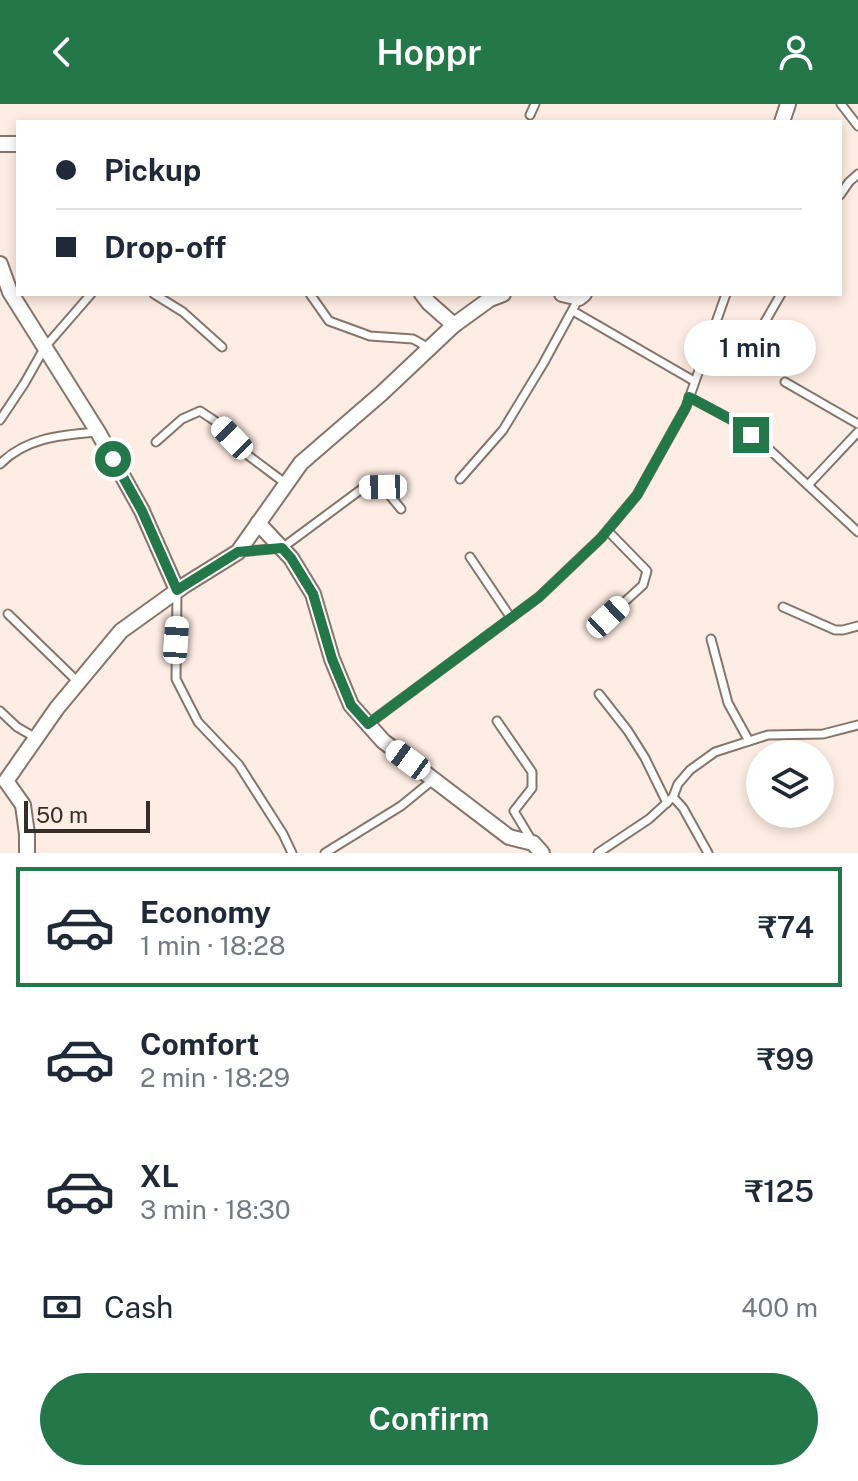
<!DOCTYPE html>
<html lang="en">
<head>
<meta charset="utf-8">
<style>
  :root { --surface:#fff; --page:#f6f6f7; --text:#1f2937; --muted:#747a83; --line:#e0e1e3; --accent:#237749 }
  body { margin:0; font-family:"Public Sans",sans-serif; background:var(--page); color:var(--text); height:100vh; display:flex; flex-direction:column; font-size:30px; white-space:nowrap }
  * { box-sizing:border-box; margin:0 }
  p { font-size:26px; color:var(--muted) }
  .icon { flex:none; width:44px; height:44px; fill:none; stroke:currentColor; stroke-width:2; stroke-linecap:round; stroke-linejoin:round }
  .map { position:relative; height:749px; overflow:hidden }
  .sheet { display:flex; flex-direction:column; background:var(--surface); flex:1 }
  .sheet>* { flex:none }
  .guide { position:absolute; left:16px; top:16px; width:826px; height:176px; border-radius:0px; box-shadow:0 4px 12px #0003; display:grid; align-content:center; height:176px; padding:0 40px; background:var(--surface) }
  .buttons { position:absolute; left:746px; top:636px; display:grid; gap:16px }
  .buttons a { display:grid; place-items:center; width:88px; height:88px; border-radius:50%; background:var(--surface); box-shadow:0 4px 12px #0003; font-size:40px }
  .scale { position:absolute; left:24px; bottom:20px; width:126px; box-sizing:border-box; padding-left:8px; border:4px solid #352d28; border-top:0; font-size:22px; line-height:28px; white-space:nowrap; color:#352d28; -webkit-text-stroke:6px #feede4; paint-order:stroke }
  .end { position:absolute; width:36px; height:36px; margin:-18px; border:10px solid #237749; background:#fff; box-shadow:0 0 0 4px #fff }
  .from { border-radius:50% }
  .bubble { position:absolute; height:56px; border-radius:28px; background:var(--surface); box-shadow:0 4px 12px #0003; font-size:26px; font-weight:600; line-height:56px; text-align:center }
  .car { position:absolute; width:24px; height:48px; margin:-24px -12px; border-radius:10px; box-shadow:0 0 6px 2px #0007; background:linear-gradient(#fff 24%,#345 0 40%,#fff 0 76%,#345 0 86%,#fff 0) }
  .guide b { display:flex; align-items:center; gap:28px; height:76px; font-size:30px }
  .guide b+b { border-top:2px solid var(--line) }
  .guide i { width:20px; height:20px; background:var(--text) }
  ul { padding:14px 0 0; list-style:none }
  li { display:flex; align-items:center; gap:24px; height:120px; margin:0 16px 12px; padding:0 24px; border:4px solid transparent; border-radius:0px }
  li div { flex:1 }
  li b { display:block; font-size:30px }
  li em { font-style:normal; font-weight:600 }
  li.current { border-color:var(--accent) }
  li>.icon { width:72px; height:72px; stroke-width:1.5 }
  .pay { display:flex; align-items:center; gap:20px; height:88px; padding:0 40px; font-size:30px }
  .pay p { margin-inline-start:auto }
  .action { display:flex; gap:16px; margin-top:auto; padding:16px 40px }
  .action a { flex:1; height:92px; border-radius:48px; background:var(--accent); color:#fff; font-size:32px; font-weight:600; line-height:92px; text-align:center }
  header { display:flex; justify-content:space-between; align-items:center; height:104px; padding:0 40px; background:var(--accent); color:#fff; font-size:36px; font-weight:600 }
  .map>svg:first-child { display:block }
</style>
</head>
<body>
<header><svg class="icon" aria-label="back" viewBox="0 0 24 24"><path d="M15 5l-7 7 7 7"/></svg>Hoppr<svg class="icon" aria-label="person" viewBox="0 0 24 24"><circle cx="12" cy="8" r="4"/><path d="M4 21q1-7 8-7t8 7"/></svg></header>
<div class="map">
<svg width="858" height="749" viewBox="0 0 858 749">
  <rect width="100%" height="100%" fill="#feede4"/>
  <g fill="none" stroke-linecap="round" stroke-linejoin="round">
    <defs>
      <g id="lane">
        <path d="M841,0L858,22"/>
        <path d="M530,11L535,0"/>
        <path d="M840,91L849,78L858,70"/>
        <path d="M154,190L183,208L222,243"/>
        <path d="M310,190L329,217L370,232L413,235L429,244"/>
        <path d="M573,207L694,277"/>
        <path d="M762,223L781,190"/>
        <path d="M785,278L858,320"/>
        <path d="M689,293L732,316L770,346L858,428"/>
        <path d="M0,316L24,280L45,243L91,190"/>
        <path d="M156,338L182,315L200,307L215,317L249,352L285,379"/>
        <path d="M0,360C27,333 62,331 98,328"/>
        <path d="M460,375L503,326L543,260L579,194"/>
        <path d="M808,381L858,328"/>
        <path d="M608,427L647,467L643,481L608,513"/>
        <path d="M238,448L282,444L363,384L383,383L401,405"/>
        <path d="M470,453L511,514"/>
        <path d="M177,488L176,575L198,618L239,661L283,730L292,749"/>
        <path d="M783,503L835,526H843L858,522"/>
        <path d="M8,510L78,578"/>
        <path d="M711,535L728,599L749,637"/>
        <path d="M599,590L628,627L645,654L667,699"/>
        <path d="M0,607L17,623L36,634"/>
        <path d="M497,617L532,668V684L514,707L532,737"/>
        <path d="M368,620L539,493L601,434L637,391L686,303L726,190"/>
        <path d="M673,693L683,704L708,749"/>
        <path d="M325,749L401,702L434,675"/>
        <path d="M598,749L649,715L673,693L678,680L690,666L715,648L768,631L823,630L858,621"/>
      </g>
      <g id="street">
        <path d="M782,18L788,0"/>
        <path d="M0,40H18"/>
        <path d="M0,160L10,188L98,328L142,407L177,486"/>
        <path d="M422,190L429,199L454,221"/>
        <path d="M562,190L579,194L584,190"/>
        <path d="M258,419L291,454L313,490L332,555L351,601L383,637L509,733L533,739L542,749"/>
        <path d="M27,749V730L23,701L6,677L57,604L121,527L185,481L238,448L301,359L382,289L454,221L490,195L503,190"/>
      </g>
    </defs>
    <use href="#lane" stroke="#88756a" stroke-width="11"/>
    <use href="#street" stroke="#88756a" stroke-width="18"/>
    <use href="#lane" stroke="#fff" stroke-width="7"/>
    <use href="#street" stroke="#fff" stroke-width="14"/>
  </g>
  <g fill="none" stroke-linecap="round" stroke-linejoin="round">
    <path stroke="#237749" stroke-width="10" d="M113,355L142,407L177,486L238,448L282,444L291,454L313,490L332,555L351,601L368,620L539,493L601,434L637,391L686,303L689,293L732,316L751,331"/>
  </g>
</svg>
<div class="buttons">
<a><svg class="icon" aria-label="layers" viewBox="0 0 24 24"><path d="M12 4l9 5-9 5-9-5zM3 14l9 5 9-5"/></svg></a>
</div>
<div class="scale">50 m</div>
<i class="end from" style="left:113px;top:355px"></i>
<i class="end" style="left:751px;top:331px"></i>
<div class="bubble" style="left:684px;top:216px;width:132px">1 min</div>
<i class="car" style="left:232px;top:334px;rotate:316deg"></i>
<i class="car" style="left:383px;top:383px;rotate:269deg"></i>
<i class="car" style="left:608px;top:513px;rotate:47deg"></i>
<i class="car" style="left:176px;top:536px;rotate:4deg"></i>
<i class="car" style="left:408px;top:656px;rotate:306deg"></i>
<div class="guide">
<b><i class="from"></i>Pickup</b>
<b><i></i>Drop-off</b>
</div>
</div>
<section class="sheet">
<ul>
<li class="current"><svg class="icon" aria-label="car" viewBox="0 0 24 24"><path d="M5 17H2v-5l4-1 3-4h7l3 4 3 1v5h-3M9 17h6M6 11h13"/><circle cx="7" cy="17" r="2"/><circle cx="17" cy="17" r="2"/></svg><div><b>Economy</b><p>1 min · 18:28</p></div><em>₹74</em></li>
<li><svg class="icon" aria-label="car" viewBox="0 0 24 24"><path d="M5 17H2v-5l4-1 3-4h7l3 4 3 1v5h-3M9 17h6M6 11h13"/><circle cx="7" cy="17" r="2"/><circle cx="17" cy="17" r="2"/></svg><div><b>Comfort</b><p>2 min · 18:29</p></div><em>₹99</em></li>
<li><svg class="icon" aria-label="car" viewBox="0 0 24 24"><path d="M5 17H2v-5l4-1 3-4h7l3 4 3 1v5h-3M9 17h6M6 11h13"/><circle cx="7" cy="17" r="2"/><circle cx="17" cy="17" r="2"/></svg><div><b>XL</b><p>3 min · 18:30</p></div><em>₹125</em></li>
</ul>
<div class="pay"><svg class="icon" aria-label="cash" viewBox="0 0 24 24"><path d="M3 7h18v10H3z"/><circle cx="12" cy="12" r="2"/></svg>Cash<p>400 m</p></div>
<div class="action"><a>Confirm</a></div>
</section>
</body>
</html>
